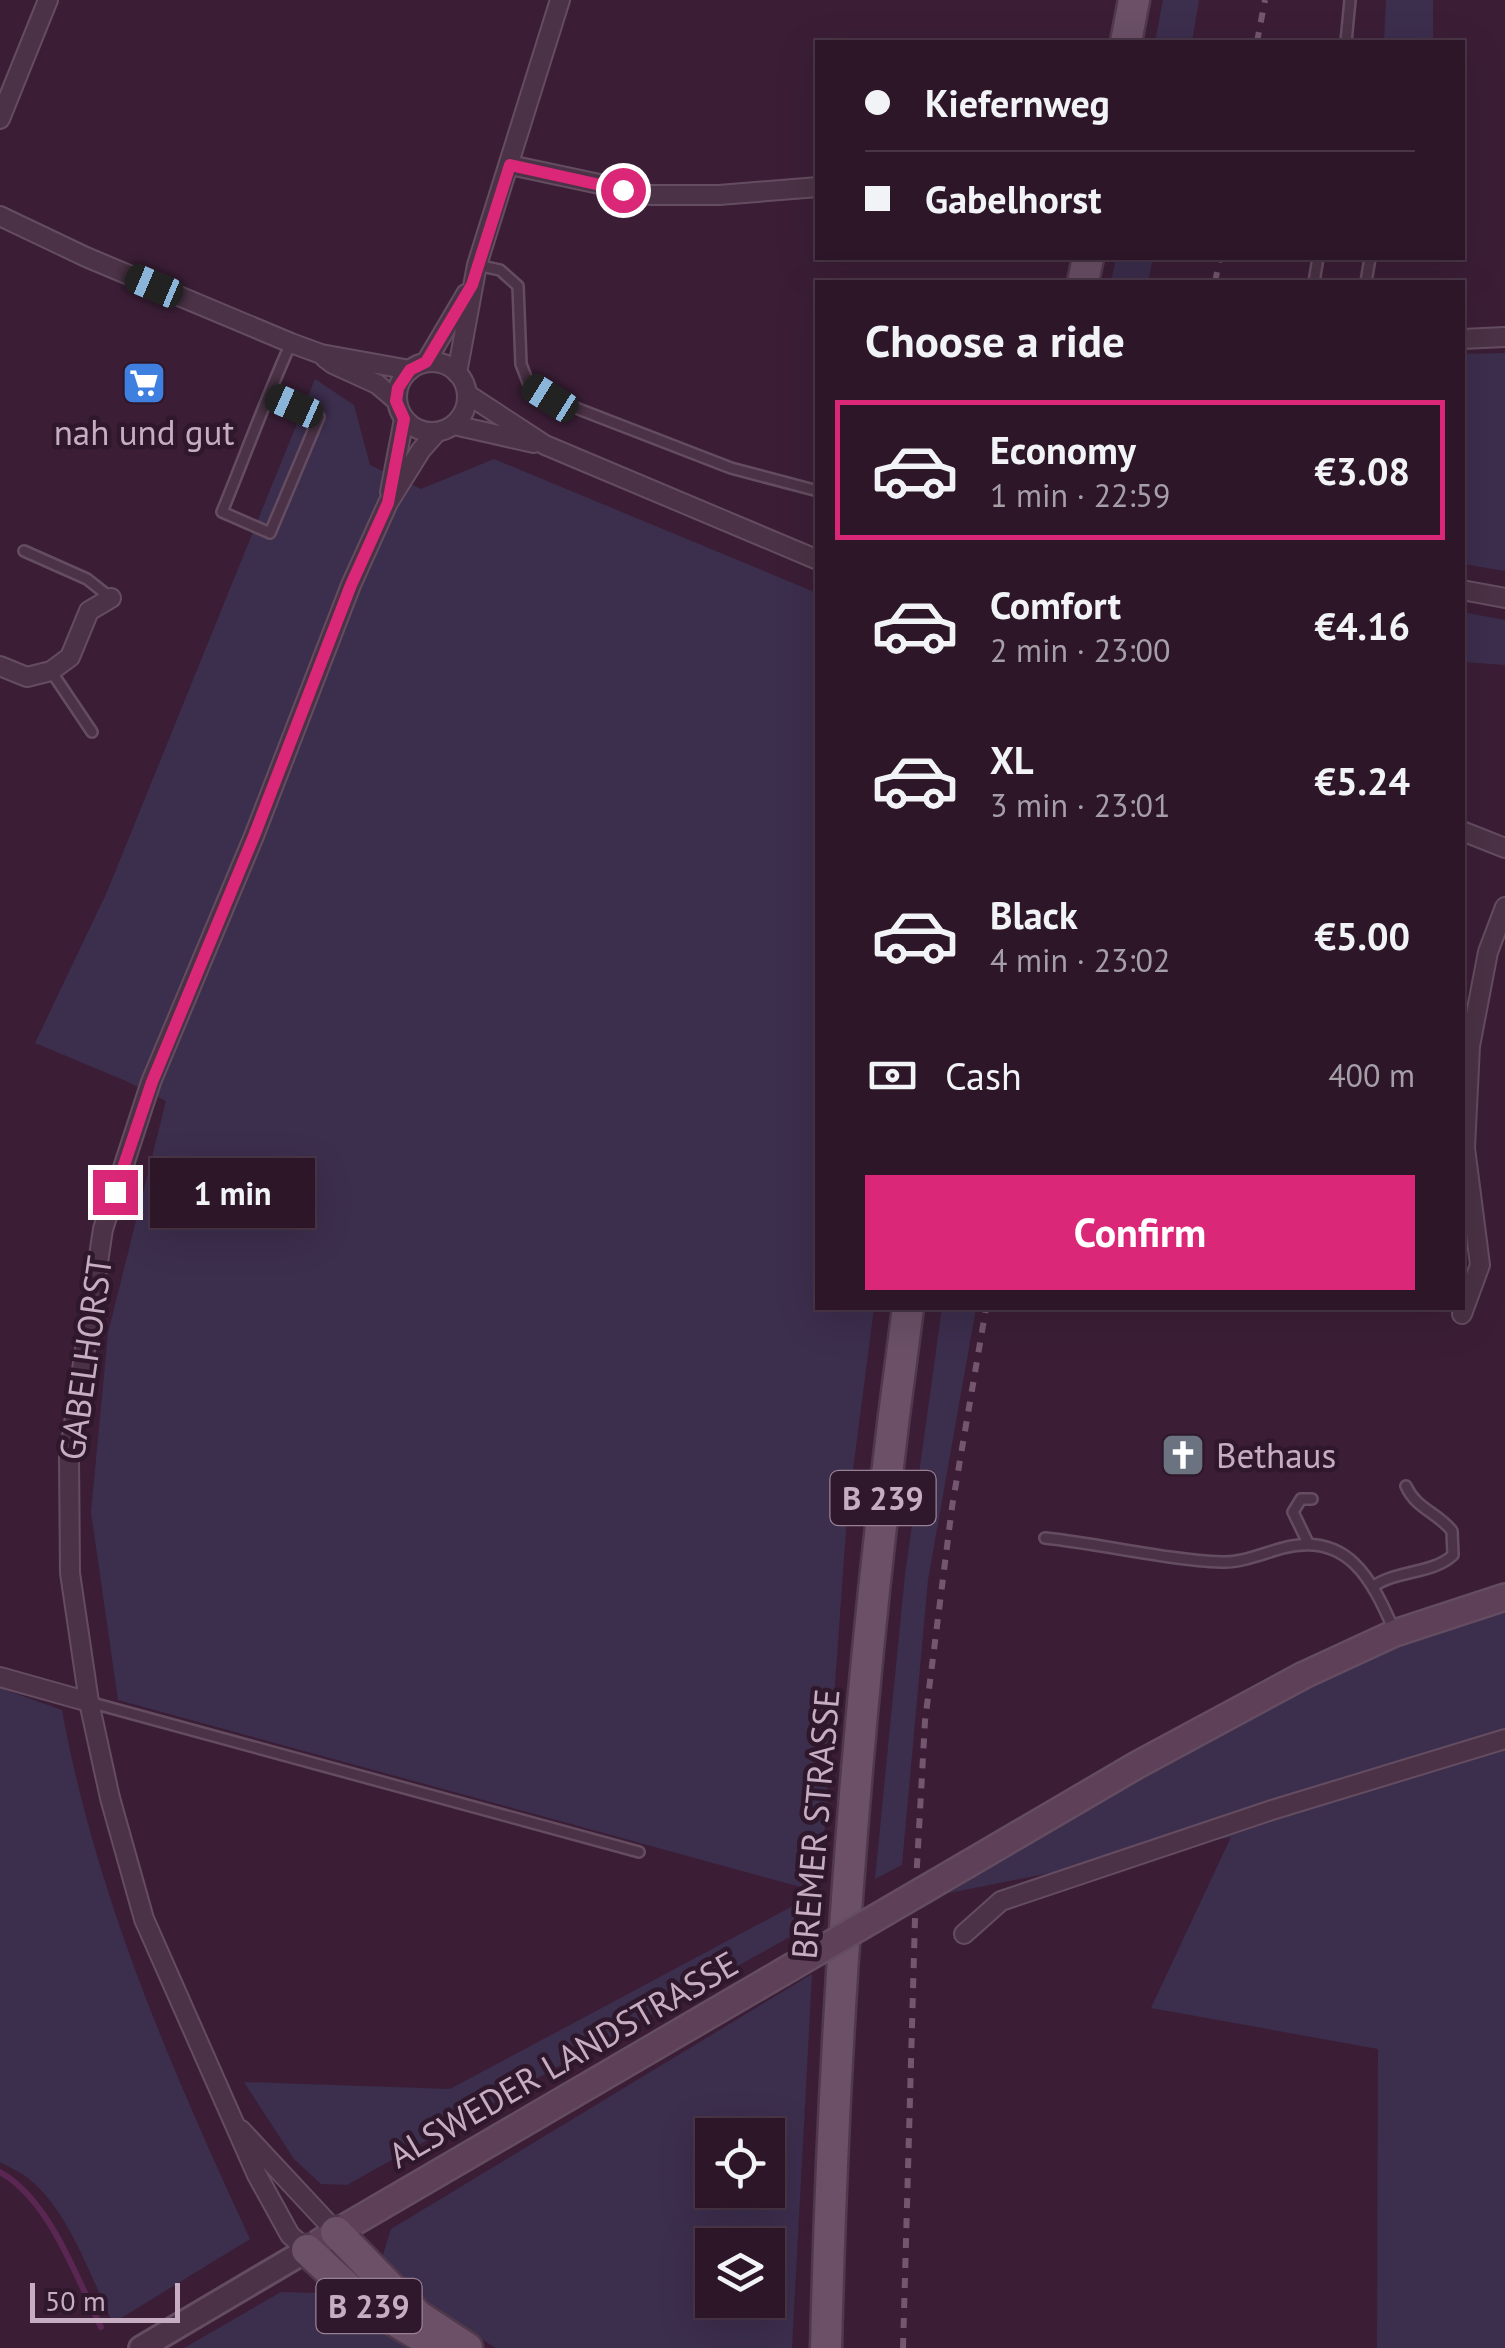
<!DOCTYPE html>
<html lang="en">
<head>
<meta charset="utf-8">
<style>
  :root { --surface:#2c1628; --page:#341f30; --text:#f1f3f6; --muted:#a69fa8; --line:#483545; --accent:#db2777 }
  body { margin:0; font-family:"PT Sans",sans-serif; background:var(--page); color:var(--text); height:100vh; display:flex; flex-direction:column; font-size:38px; white-space:nowrap }
  * { box-sizing:border-box; margin:0 }
  p { font-size:32px; color:var(--muted) }
  .icon { flex:none; width:55px; height:55px; fill:none; stroke:currentColor; stroke-width:2; stroke-linecap:round; stroke-linejoin:round }
  .map { position:relative; flex:1; overflow:hidden }
  .drawer { position:absolute; left:815px; top:280px; width:650px; height:1030px; display:flex; flex-direction:column; background:var(--surface); border-radius:0px; box-shadow:0 10px 40px #0002,0 0 0 2px var(--line) }
  .drawer>* { flex:none }
  .top-card { position:absolute; left:815px; top:40px; width:650px; height:220px; border-radius:0px; box-shadow:0 10px 40px #0002,0 0 0 2px var(--line); display:grid; align-content:center; height:220px; padding:0 50px; background:var(--surface) }
  .buttons { position:absolute; left:695px; top:2118px; display:grid; gap:20px }
  .buttons a { display:grid; place-items:center; width:90px; height:90px; border-radius:0px; background:var(--surface); box-shadow:0 10px 40px #0002,0 0 0 2px var(--line); font-size:50px }
  .scale { position:absolute; left:30px; bottom:25px; width:150px; box-sizing:border-box; padding-left:10px; border:5px solid #c7adc2; border-top:0; font-size:28px; line-height:35px; white-space:nowrap; color:#c7adc2; -webkit-text-stroke:8px #2f182b; paint-order:stroke }
  .end { position:absolute; width:45px; height:45px; margin:-22px; border:12px solid #db2777; background:#fff; box-shadow:0 0 0 5px #fff }
  .from { border-radius:50% }
  .bubble { position:absolute; height:70px; border-radius:0px; background:var(--surface); box-shadow:0 10px 40px #0002,0 0 0 2px var(--line); font-size:32px; font-weight:700; line-height:70px; text-align:center }
  .car { position:absolute; width:30px; height:60px; margin:-30px -15px; border-radius:12px; box-shadow:0 0 8px 2px #0007; background:linear-gradient(#222 24%,#8ab4d8 0 40%,#222 0 76%,#8ab4d8 0 86%,#222 0) }
  .top-card b { display:flex; align-items:center; gap:35px; height:95px; font-size:38px }
  .top-card b+b { border-top:2px solid var(--line) }
  .top-card i { width:25px; height:25px; background:var(--text) }
  ul { padding:0; list-style:none }
  li { display:flex; align-items:center; gap:30px; height:140px; margin:0 20px 15px; padding:0 30px; border:5px solid transparent; border-radius:0px }
  li div { flex:1 }
  li b { display:block; font-size:38px }
  li em { font-style:normal; font-weight:700 }
  li.active { border-color:var(--accent) }
  li>.icon { width:90px; height:90px; stroke-width:1.5 }
  h2 { padding:0 50px; font-size:45px; line-height:120px }
  .pay { display:flex; align-items:center; gap:25px; height:110px; padding:0 50px; font-size:38px }
  .pay p { margin-inline-start:auto }
  .action { display:flex; gap:20px; margin-top:auto; padding:20px 50px }
  .action a { flex:1; height:115px; border-radius:0px; background:var(--accent); color:#fff; font-size:40px; font-weight:700; line-height:115px; text-align:center }
  .map>svg:first-child { display:block }
</style>
</head>
<body>
<div class="map">
<svg width="1505" height="2348" viewBox="0 0 1505 2348">
  <rect width="100%" height="100%" fill="#3b1e36"/>
  <g fill="#3c2e4d" fill-rule="evenodd">
    <path d="M1163,0H1199L1192,42H1155Z"/>
    <path d="M1386,0H1433V42H1384Z"/>
    <path d="M1116,258H1153L1148,282H1111Z"/>
    <path d="M1505,353V571L1463,564L1462,354Z"/>
    <path d="M315,379L354,405L370,465L421,489L494,459L817,593L818,1308H874L847,1516L818,1921L347,2185L321,2184L294,2159L244,2082L450,2089L819,1892L118,1700L91,1512L108,1333L166,1101L126,1081L35,1043L107,892Z"/>
    <path d="M1462,612L1505,620V665L1463,662Z"/>
    <path d="M942,1308H976L928,1580L902,1865L875,1879L905,1575Z"/>
    <path d="M1505,1610V2348H1377L1378,2049L1151,2008L1231,1837L949,1893L1306,1680L1405,1636Z"/>
    <path d="M0,1688L62,1710C96,1897 171,2068 250,2239L113,2323C90,2276 70,2212 28,2178C20,2172 9,2167 0,2162Z"/>
    <path d="M812,1974L792,2348H496L449,2319L397,2275L382,2258L391,2229ZM712,2135H768V2190H712ZM712,2245H768V2300H712Z"/>
    <path d="M281,2292L318,2293L411,2348H184Z"/>
  </g>
  <g fill="none" stroke-linecap="round" stroke-linejoin="round">
    <path stroke="#592751" stroke-width="6" d="M0,2172C50,2200 76,2277 101,2327"/>
    <defs>
      <g id="service">
        <path d="M1346,42L1350,0"/>
        <path d="M477,265L500,270L518,286L521,364L529,385L550,398L731,468L818,491"/>
        <path d="M1314,282L1318,258"/>
        <path d="M1366,282L1370,258"/>
        <path d="M269,395L319,417L270,533L222,512C245,456 266,398 291,343"/>
        <path d="M24,551L87,579L111,598"/>
        <path d="M51,671L92,732"/>
        <path d="M1045,1538C1102,1544 1167,1560 1222,1562C1241,1563 1264,1553 1283,1548C1348,1531 1372,1580 1394,1630"/>
        <path d="M1308,1543L1293,1512L1301,1499H1312"/>
        <path d="M1374,1586C1397,1570 1433,1574 1453,1555L1452,1531C1437,1512 1416,1509 1406,1486"/>
        <path d="M89,1702L639,1852"/>
      </g>
      <g id="minor">
        <path d="M0,119L48,0"/>
        <path d="M510,165L651,195H719L818,187"/>
        <path d="M0,216L86,257L291,343L321,354L410,370"/>
        <path d="M1462,339L1505,337"/>
        <path d="M325,358L333,364L377,384L397,401"/>
        <circle cx="432" cy="397" r="35"/>
        <path d="M426,362L466,294"/>
        <path d="M457,373L477,265L560,0"/>
        <path d="M467,394L545,445L818,560"/>
        <path d="M454,425L534,443"/>
        <path d="M390,492L404,419"/>
        <path d="M1462,590L1505,598"/>
        <path d="M0,666L27,677L51,671L70,657L89,611L111,598"/>
        <path d="M1462,831L1505,848"/>
        <path d="M1462,1314L1480,1265L1465,1148L1470,1046L1488,952L1505,907"/>
        <path d="M0,1677L89,1702"/>
        <path d="M964,1934L1001,1901L1272,1810L1505,1739"/>
        <path d="M241,2130L336,2232"/>
        <path d="M307,2250L290,2235L257,2175L144,1919L110,1798L89,1702L70,1573L69,1457L103,1229L151,1082L254,836L351,585L388,503L421,450L437,432"/>
      </g>
      <path id="tertiary" d="M141,2348L307,2250"/>
      <g id="secondary">
        <path d="M968,1864L1137,1765L1304,1675L1395,1633L1505,1597"/>
        <path d="M320,2242L781,1973"/>
      </g>
      <g id="primary">
        <path d="M1126,42L1134,0"/>
        <path d="M1083,282L1088,258"/>
        <path d="M336,2232L418,2316L467,2348"/>
        <path d="M307,2250L362,2301L427,2340"/>
        <path d="M826,2348C834,2000 861,1653 908,1308"/>
      </g>
    </defs>
    <use href="#service" stroke="#654d61" stroke-width="14"/>
    <use href="#minor" stroke="#654d61" stroke-width="22"/>
    <use href="#tertiary" stroke="#654d61" stroke-width="28"/>
    <use href="#secondary" stroke="#654d61" stroke-width="30"/>
    <use href="#primary" stroke="#51394c" stroke-width="35"/>
    <use href="#service" stroke="#4b3246" stroke-width="9"/>
    <use href="#minor" stroke="#4b3246" stroke-width="18"/>
    <use href="#tertiary" stroke="#4b3246" stroke-width="22"/>
    <use href="#secondary" stroke="#5e4058" stroke-width="25"/>
    <use href="#primary" stroke="#6b5067" stroke-width="30"/>
    <g stroke="#74566f" stroke-width="6" stroke-dasharray="10 10" stroke-linecap="butt">
      <path d="M1257,42L1265,0"/>
      <path d="M1215,282L1220,258"/>
      <path d="M903,2348L916,1883L925,1721L952,1507L986,1308"/>
    </g>
    <defs>
      <path id="secondary-bridge" d="M781,1973L968,1864"/>
    </defs>
    <use href="#secondary-bridge" stroke="#654d61" stroke-width="30" stroke-linecap="butt"/>
    <use href="#secondary-bridge" stroke="#5e4058" stroke-width="25"/>
  </g>
  <g fill="none" stroke-linecap="round" stroke-linejoin="round">
    <path stroke="#db2777" stroke-width="12" d="M115,1192L152,1082L254,836L351,585L388,503L404,419L396,401L398,388L410,370L426,362L472,285L510,165L623,190"/>
  </g>
  <defs>
    <symbol id="supermarket-square" viewBox="-11 -11 22 22"><rect x="-9" y="-9" width="18" height="18" rx="4" fill="#3f7fe0" stroke="#2f182b"/><path d="M-6-5.5h2.5l.6 2H6L4.5 2H-2.5L-4.4-4H-6ZM-1.5 3.2a1.3 1.3 0 1 0 .1 0ZM3 3.2a1.3 1.3 0 1 0 .1 0Z" fill="#fff"/></symbol>
    <symbol id="church-square" viewBox="-11 -11 22 22"><rect x="-9" y="-9" width="18" height="18" rx="4" fill="#6b7280" stroke="#2f182b"/><path d="M-1.2-6h2.4v3.5h3.3v2.4h-3.3V6h-2.4V-.1h-3.3v-2.4h3.3Z" fill="#fff"/></symbol>
  </defs>
  <g fill-rule="evenodd">
    <use href="#supermarket-square" x="119" y="358" width="50" height="50"/>
    <use href="#church-square" x="1158" y="1430" width="50" height="50"/>
  </g>
  <g text-anchor="middle" dominant-baseline="central" stroke-width="9" stroke-linejoin="round" paint-order="stroke">
    <g fill="#2f182b" stroke="#998095" stroke-width="2.5">
      <rect x="830.5" y="1471" width="105" height="54" rx="8"/>
      <rect x="316.5" y="2279" width="105" height="54" rx="8"/>
    </g>
    <g font-size="32" font-weight="bold" fill="#c7adc2">
      <text x="883" y="1498">B 239</text>
      <text x="369" y="2306">B 239</text>
    </g>
    <g font-size="35" fill="#c7adc2" stroke="#2f182b">
      <text x="144" y="432">nah und gut</text>
      <text x="1216" y="1455" text-anchor="start">Bethaus</text>
    </g>
    <g font-size="35" fill="#c7adc2" stroke="#2f182b">
      <text transform="translate(85 1358) rotate(-82)">GABELHORST</text>
      <text transform="translate(815 1824) rotate(-85)">BREMER STRASSE</text>
      <text transform="translate(563 2059) rotate(-30)">ALSWEDER LANDSTRASSE</text>
    </g>
  </g>
</svg>
<div class="buttons">
<a><svg class="icon" aria-label="locate" viewBox="0 0 24 24"><circle cx="12" cy="12" r="6"/><path d="M12 2v4M12 18v4M2 12h4M18 12h4"/></svg></a>
<a><svg class="icon" aria-label="layers" viewBox="0 0 24 24"><path d="M12 4l9 5-9 5-9-5zM3 14l9 5 9-5"/></svg></a>
</div>
<div class="scale">50 m</div>
<i class="end from" style="left:623px;top:190px"></i>
<i class="end" style="left:115px;top:1192px"></i>
<div class="bubble" style="left:150px;top:1158px;width:165px">1 min</div>
<i class="car" style="left:154px;top:286px;rotate:293deg"></i>
<i class="car" style="left:550px;top:398px;rotate:302deg"></i>
<i class="car" style="left:294px;top:406px;rotate:294deg"></i>
<div class="top-card">
<b><i class="from"></i>Kiefernweg</b>
<b><i></i>Gabelhorst</b>
</div>
<section class="drawer">
<h2>Choose a ride</h2>
<ul>
<li class="active"><svg class="icon" aria-label="car" viewBox="0 0 24 24"><path d="M5 17H2v-5l4-1 3-4h7l3 4 3 1v5h-3M9 17h6M6 11h13"/><circle cx="7" cy="17" r="2"/><circle cx="17" cy="17" r="2"/></svg><div><b>Economy</b><p>1 min · 22:59</p></div><em>€3.08</em></li>
<li><svg class="icon" aria-label="car" viewBox="0 0 24 24"><path d="M5 17H2v-5l4-1 3-4h7l3 4 3 1v5h-3M9 17h6M6 11h13"/><circle cx="7" cy="17" r="2"/><circle cx="17" cy="17" r="2"/></svg><div><b>Comfort</b><p>2 min · 23:00</p></div><em>€4.16</em></li>
<li><svg class="icon" aria-label="car" viewBox="0 0 24 24"><path d="M5 17H2v-5l4-1 3-4h7l3 4 3 1v5h-3M9 17h6M6 11h13"/><circle cx="7" cy="17" r="2"/><circle cx="17" cy="17" r="2"/></svg><div><b>XL</b><p>3 min · 23:01</p></div><em>€5.24</em></li>
<li><svg class="icon" aria-label="car" viewBox="0 0 24 24"><path d="M5 17H2v-5l4-1 3-4h7l3 4 3 1v5h-3M9 17h6M6 11h13"/><circle cx="7" cy="17" r="2"/><circle cx="17" cy="17" r="2"/></svg><div><b>Black</b><p>4 min · 23:02</p></div><em>€5.00</em></li>
</ul>
<div class="pay"><svg class="icon" aria-label="cash" viewBox="0 0 24 24"><path d="M3 7h18v10H3z"/><circle cx="12" cy="12" r="2"/></svg>Cash<p>400 m</p></div>
<div class="action"><a>Confirm</a></div>
</section>
</div>
</body>
</html>
